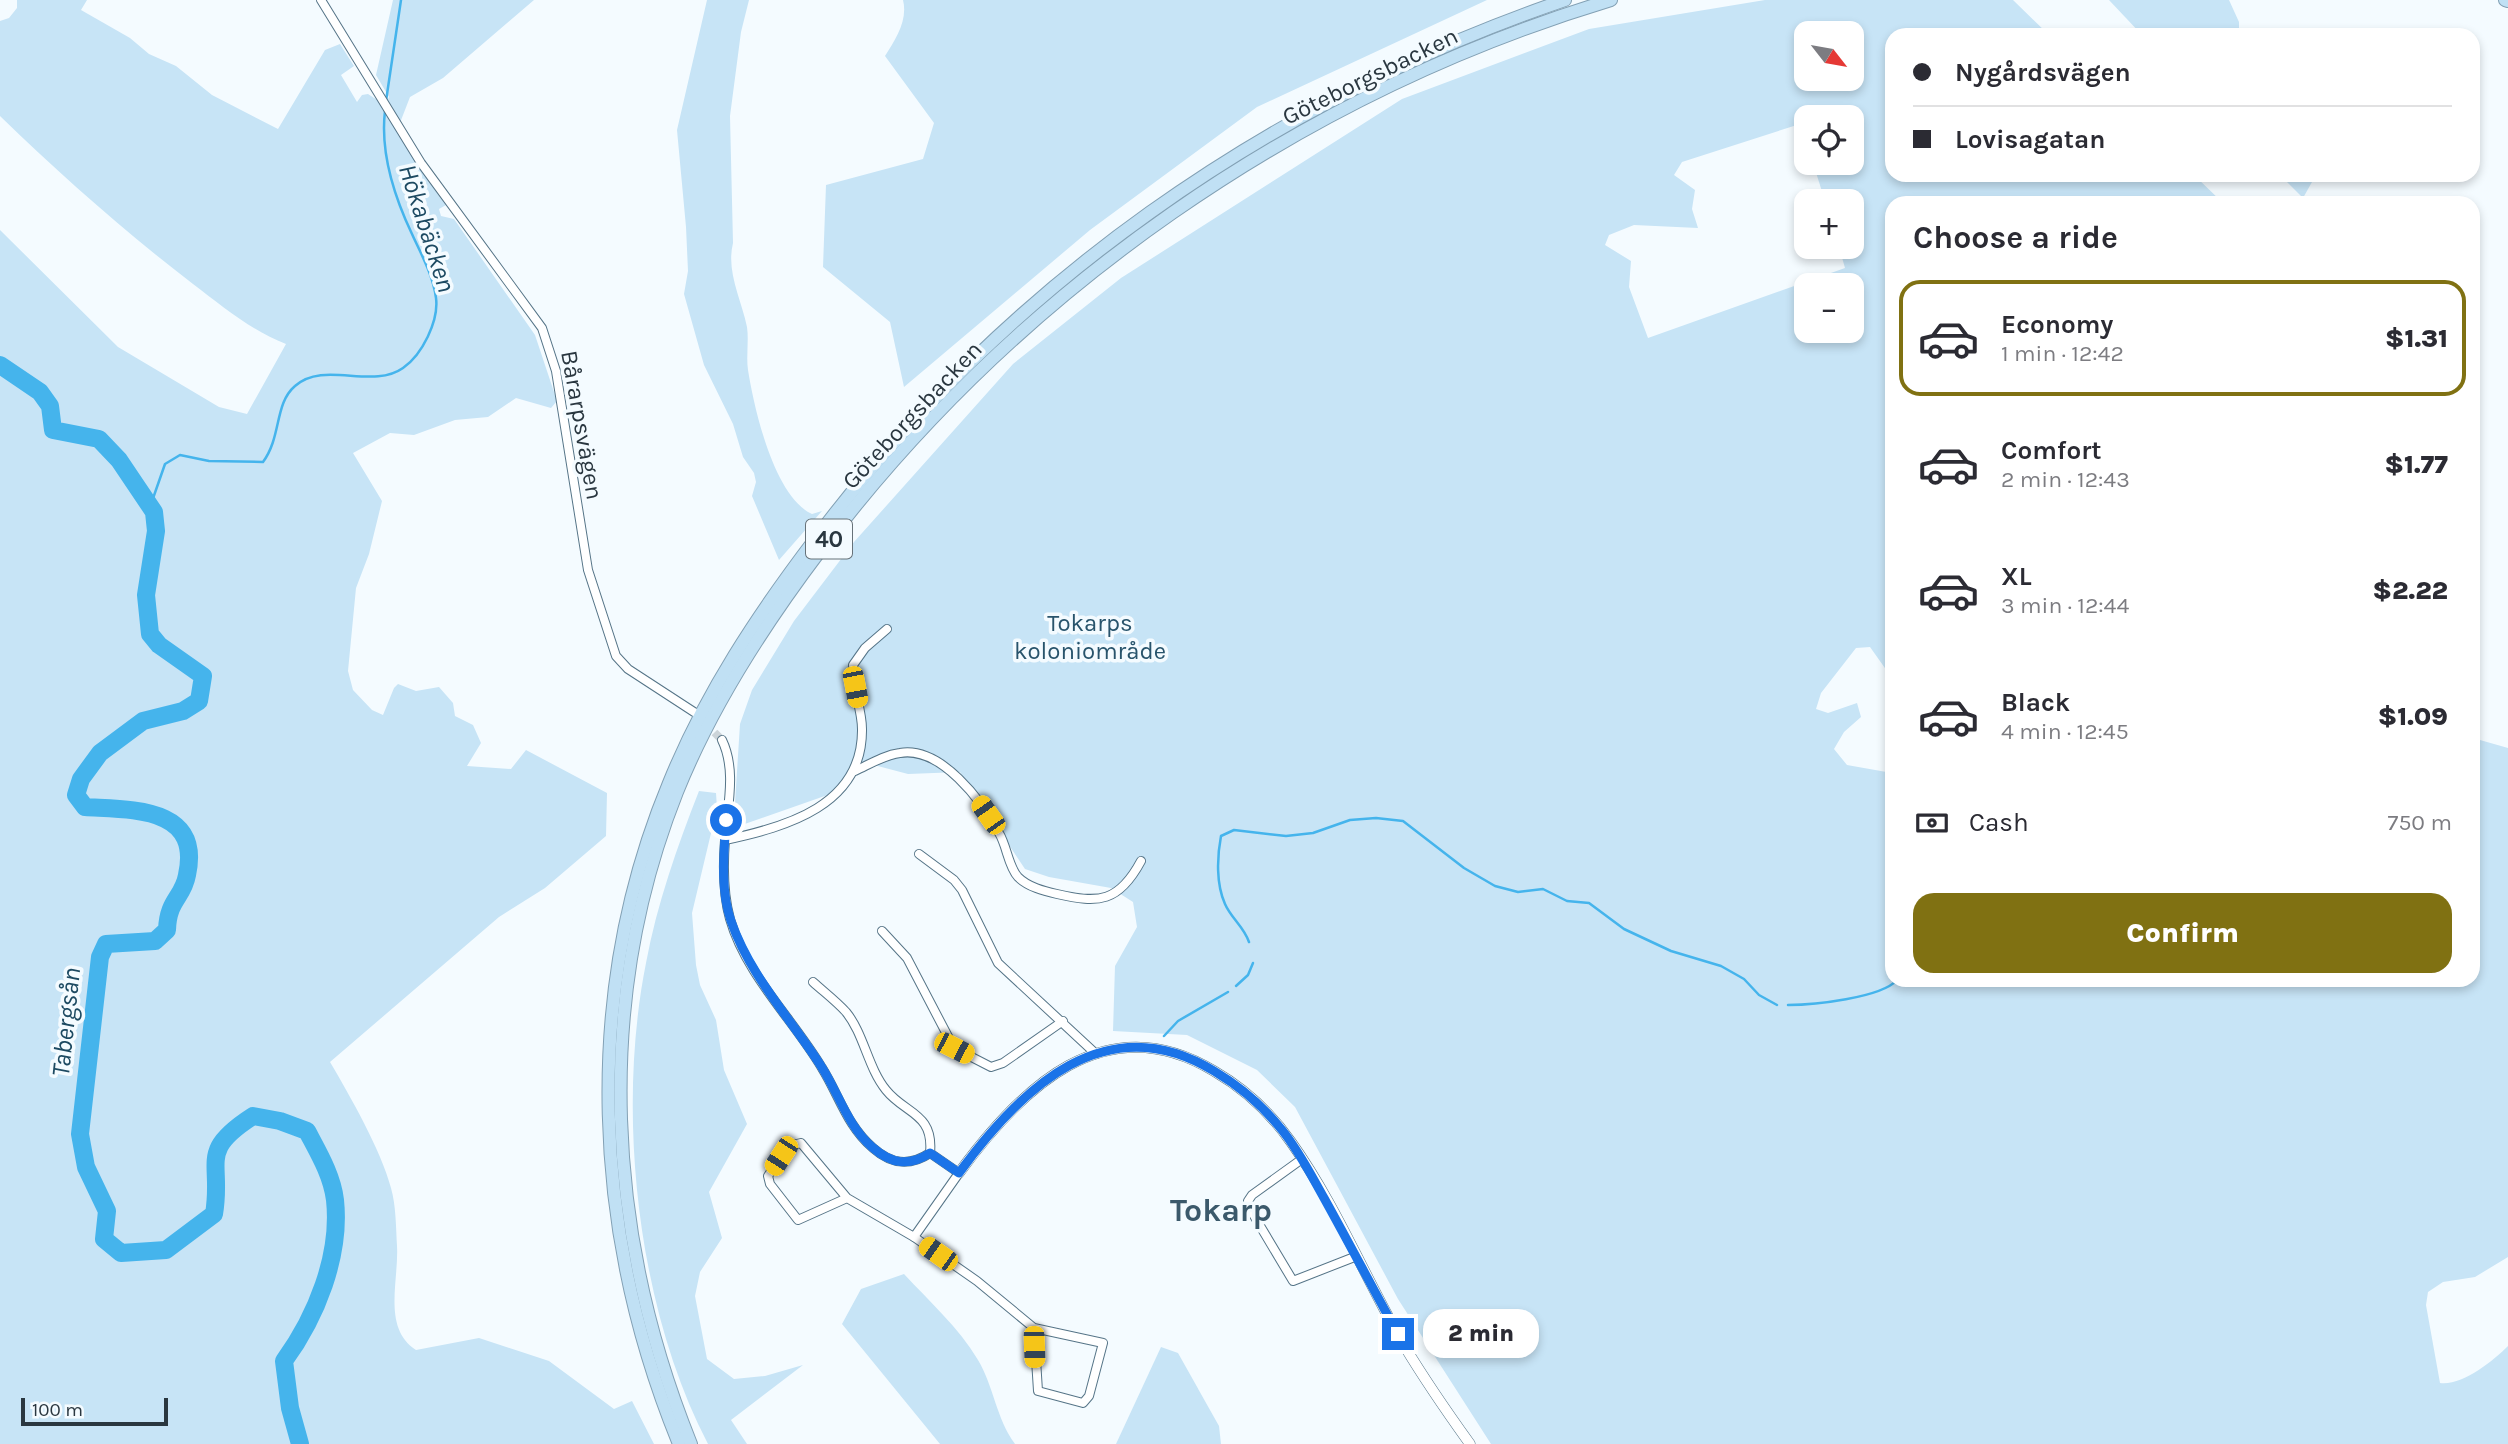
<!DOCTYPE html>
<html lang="en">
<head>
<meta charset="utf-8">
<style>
  :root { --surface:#fff; --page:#f7f7f7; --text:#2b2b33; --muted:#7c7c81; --line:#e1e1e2; --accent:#807112 }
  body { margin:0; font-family:Karla,sans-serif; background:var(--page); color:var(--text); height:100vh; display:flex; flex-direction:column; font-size:26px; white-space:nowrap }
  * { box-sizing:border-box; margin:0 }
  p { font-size:23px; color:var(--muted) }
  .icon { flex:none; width:38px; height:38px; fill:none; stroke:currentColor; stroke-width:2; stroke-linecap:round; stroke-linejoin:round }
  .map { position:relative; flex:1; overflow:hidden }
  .sheet { position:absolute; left:1885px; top:196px; width:595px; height:791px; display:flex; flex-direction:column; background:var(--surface); border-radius:21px; box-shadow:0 4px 10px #0003 }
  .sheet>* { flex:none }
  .banner { position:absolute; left:1885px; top:28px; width:595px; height:154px; border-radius:21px; box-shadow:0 4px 10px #0003; display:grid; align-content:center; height:154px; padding:0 28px; background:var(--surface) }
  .needle { width:46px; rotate:121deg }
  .tools { position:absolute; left:1794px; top:21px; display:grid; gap:14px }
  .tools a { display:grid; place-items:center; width:70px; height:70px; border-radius:14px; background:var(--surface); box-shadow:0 4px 10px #0003; font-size:35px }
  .scale { position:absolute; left:21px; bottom:18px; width:147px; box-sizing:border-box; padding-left:7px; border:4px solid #2a3740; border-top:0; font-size:19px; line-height:24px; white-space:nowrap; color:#2a3740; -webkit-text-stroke:5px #f4fbff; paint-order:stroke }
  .end { position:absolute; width:32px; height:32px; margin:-16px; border:9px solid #1a73e8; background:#fff; box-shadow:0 0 0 4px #fff }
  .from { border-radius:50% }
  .bubble { position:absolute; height:49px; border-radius:21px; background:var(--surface); box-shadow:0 4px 10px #0003; font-size:23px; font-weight:800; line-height:49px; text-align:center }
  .car { position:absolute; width:21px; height:42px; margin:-21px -10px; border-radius:9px; box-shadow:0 0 5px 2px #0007; background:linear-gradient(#f5c518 24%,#345 0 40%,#f5c518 0 76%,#345 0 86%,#f5c518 0) }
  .banner b { display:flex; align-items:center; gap:24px; height:66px; font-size:26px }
  .banner b+b { border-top:2px solid var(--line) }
  .banner i { width:18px; height:18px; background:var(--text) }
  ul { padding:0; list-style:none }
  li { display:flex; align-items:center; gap:21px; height:116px; margin:0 14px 10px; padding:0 14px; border:4px solid transparent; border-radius:21px }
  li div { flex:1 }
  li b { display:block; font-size:26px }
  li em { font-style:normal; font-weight:800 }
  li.current { border-color:var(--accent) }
  li>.icon { width:63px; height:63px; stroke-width:1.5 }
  h2 { padding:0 28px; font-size:32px; line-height:84px }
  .pay { display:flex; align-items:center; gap:18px; height:77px; padding:0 28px; font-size:26px }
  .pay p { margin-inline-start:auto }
  .action { display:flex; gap:14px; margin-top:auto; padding:14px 28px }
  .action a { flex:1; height:80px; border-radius:21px; background:var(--accent); color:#fff; font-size:28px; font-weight:800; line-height:80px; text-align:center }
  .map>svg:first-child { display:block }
</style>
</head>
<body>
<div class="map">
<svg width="2508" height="1444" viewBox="0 0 2508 1444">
  <rect width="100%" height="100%" fill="#f4fbff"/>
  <g fill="#c7e4f6" fill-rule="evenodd">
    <path d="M17,0H87L81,10L130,38L149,54L176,66L212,95L278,129L325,50L340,44L354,66L341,75L357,102L362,95L368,94L385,105L389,97L376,75L393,0H534L443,78L410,97L398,128L421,171L446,205L439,209L441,216L454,219L535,335L557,401L551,408L516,398L488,417L455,420L414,435L390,433L353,453L382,501L369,554L356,588L348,671L353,690L372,710L383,715L394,688L398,684L416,691L439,687L453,703L455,716L473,725L481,743L467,766L511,769L526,750L607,793L606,836L545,888L499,917L330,1062C350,1096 381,1150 391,1188C396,1205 396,1228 397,1246C399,1281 382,1328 416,1350L479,1338L549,1361L614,1409L632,1401L654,1444H0V230L118,347L219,407L247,414L286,344C252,331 222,306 193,284C125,232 61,175 0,116V21L9,18L17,8Z"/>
    <path d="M707,0H749L741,32L730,116L733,243C726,272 741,298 747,327C749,341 746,356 748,370C754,408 774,497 812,514L822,511L779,560L752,496L756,482L754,473L743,457L733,424L704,365L684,294L688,271L686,227L677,130Z"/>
    <path d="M903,0H1487L1257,107L1090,230L904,387L890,322L823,267L826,185L923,159L934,123L885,56C896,39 908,20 903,0Z"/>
    <path d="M1765,0H2013L2049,35H1892V175H2194L2223,203H1892V678L1870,647L1856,648L1821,693L1816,709L1828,713L1857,703L1861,717L1844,732L1834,749L1847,765L1892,773V980H2473V738L2508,748V1257L2475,1277L2443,1282L2428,1292L2426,1305L2440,1383C2462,1386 2493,1361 2508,1346V1444H1491L1398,1299L1295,1107L1257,1070L1187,1035L1113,1031L1115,966L1137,927L1133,902L1111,888L1049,877L1025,869L960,772L908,774L855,760L839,791L739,826L735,803L740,724L752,690L794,621L854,542L1013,364L1121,278L1402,99L1589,29ZM1806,33H1852V79H1806ZM1806,117H1852V163H1813L1825,201H1852V247H1839L1845,268L1648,338L1629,287L1631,261L1605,245L1609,235L1634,225L1698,228L1692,209L1695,190L1674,175L1682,162L1800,124L1806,142ZM1806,285H1852V331H1806Z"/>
    <path d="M2109,0H2229L2239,22V35H2142Z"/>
    <path d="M2280,175H2309L2312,182L2303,198Z"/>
    <path d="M699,791L716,793L717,808L692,913L696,965L700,985L716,1020L724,1070L747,1124L709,1192L722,1238L700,1272L695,1296L707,1359L734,1379L765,1376L803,1365L731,1420L747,1444H708C637,1308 616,1113 646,963C657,904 677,847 699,791Z"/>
    <path d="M904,1274C929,1301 959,1328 978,1360C994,1387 996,1418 1015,1444H940L842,1324L861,1289Z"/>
    <path d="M1161,1347L1178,1353L1219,1426L1221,1444H1116Z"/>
  </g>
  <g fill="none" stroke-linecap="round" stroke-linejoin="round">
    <g stroke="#45b4ec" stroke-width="2.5">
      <path d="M386,101L401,0"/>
      <path d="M150,507L165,464L180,455L209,461L263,462C282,436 274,404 295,386C324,360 372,390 403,368C422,355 439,321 436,298C433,275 421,254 412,234C394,196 380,153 385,111"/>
      <path d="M1249,942C1244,927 1231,918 1225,904C1216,884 1217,857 1221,836L1234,830L1286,836L1313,833L1350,820L1376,818L1403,821L1464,868L1495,886L1518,892L1543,889L1567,901L1589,903L1624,929L1671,951L1721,966L1744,979L1759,995L1777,1005"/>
      <path d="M1236,986L1248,975L1253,963"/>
      <path d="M1788,1005C1813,1005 1881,998 1897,980"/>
      <path d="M1164,1036L1178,1021L1228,992"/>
    </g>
    <path stroke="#45b4ec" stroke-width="18" d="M0,365L40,392L50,406L53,430L99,439L119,460L154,512L156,531L146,595L150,634L159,645L203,676L199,701L183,711L143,721L100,753L81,779L76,795L85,807C131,810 202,806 187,875C183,898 168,899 167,930L155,941L106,944L100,957L80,1134L86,1167L107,1211L104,1239L121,1253L166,1250L214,1214C223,1161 197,1152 253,1116L280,1121L307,1131C318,1152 332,1175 335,1200C341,1256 316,1317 284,1361L290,1408L300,1444"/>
    <path stroke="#ccd4d9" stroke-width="8" stroke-dasharray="8 4" stroke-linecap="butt" d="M706,724L722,740"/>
    <defs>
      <g id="minor">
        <path d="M321,0L421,163L542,328L556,371L588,570L616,656L628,669L694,712"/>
        <path d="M722,740C737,771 727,808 725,840C723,866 723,894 730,919C746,975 793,1019 822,1068C839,1095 847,1126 873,1148C891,1164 909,1167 930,1153L959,1173L914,1237L847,1198L801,1143L788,1146L768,1176L770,1184L798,1220L847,1198"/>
        <path d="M855,771C870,764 884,755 900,753C941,746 982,801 999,833C1007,846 1008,866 1018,877C1028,887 1044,891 1057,894C1099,904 1119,902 1141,861"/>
        <path d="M725,840C787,827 863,805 862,729C862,707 851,687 853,665L865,648L887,629"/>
        <path d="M919,854L954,880L962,890L998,963L1096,1054"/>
        <path d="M882,931L907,958L954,1048L991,1067L1003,1063L1063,1021"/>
        <path d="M813,982C824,992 836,1001 846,1012C864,1034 868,1068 886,1090C905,1114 934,1113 930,1153"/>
        <path d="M1302,1159L1252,1195L1248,1201L1250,1209L1293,1281L1357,1256"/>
        <path d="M914,1237L977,1281L1034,1328L1103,1343L1089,1396L1083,1403L1038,1391L1034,1328"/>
      </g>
      <path id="tertiary" d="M959,1173C1021,1088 1105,1005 1214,1071C1245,1089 1270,1112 1291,1142C1336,1205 1366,1280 1405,1347C1425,1380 1447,1412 1470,1444"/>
      <g id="trunk">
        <path d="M2505,0L2508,1"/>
        <path d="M679,1444C593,1234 581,995 669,783C705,694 758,614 816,538C1005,286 1267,102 1565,0"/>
        <path d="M691,1444C607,1236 593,1003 677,792C712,705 764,625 820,551C1017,290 1299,94 1611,0"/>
      </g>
    </defs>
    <use href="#minor" stroke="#557487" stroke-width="10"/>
    <use href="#tertiary" stroke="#557487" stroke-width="11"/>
    <use href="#trunk" stroke="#82a0b4" stroke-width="14"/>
    <use href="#minor" stroke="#fff" stroke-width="8"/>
    <use href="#tertiary" stroke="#fff" stroke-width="10"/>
    <use href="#trunk" stroke="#c0e0f4" stroke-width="12"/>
  </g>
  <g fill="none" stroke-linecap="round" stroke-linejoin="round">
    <path stroke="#1a73e8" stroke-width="9" d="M726,820C724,853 720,890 731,921C750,976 791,1019 821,1066C839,1094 847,1125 872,1147C891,1164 909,1167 930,1153L959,1173C1021,1088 1106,1005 1214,1071C1241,1087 1263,1106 1282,1130C1299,1151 1311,1175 1324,1198C1349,1243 1373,1289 1398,1334"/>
  </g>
  <g text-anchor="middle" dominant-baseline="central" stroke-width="7" stroke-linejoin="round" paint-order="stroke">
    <rect fill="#f4fbff" stroke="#677279" stroke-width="2" x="806" y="519.5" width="46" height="39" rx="5"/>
    <g font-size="23" font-weight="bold" fill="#2a3740">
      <text x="829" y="539">40</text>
    </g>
    <g font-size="24" fill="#2a3740" stroke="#f4fbff">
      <text transform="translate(1370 76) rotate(-26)">Göteborgsbacken</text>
      <text transform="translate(912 415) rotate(-47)">Göteborgsbacken</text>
      <text transform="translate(582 425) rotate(80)">Bårarpsvägen</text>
    </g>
    <g font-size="24" fill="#28546c" stroke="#f4fbff">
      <text x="1090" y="623">Tokarps<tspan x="1090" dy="28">koloniområde</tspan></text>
    </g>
    <g font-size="26" font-style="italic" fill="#1d4a62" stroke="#f4fbff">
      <text transform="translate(427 228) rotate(72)">Hökabäcken</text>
      <text transform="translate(66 1022) rotate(-84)">Tabergsån</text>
    </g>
    <g font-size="32" font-weight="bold" fill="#3b596b" stroke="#f4fbff">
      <text x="1221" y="1210">Tokarp</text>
    </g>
  </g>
</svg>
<div class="tools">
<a><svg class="needle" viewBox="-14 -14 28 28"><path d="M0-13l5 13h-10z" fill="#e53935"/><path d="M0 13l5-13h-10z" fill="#7c7c81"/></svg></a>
<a><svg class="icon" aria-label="locate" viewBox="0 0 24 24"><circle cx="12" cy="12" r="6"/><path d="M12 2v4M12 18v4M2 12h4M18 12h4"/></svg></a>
<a>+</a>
<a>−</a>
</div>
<div class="scale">100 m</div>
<i class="end from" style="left:726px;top:820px"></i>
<i class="end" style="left:1398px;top:1334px"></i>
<div class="bubble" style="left:1423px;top:1309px;width:116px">2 min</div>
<i class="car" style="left:855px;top:687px;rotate:169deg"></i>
<i class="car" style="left:988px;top:815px;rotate:325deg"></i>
<i class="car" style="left:954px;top:1048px;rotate:117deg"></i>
<i class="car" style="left:781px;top:1156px;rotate:213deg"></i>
<i class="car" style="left:938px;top:1254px;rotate:305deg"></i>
<i class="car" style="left:1034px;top:1347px;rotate:178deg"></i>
<div class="banner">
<b><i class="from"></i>Nygårdsvägen</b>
<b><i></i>Lovisagatan</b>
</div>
<section class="sheet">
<h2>Choose a ride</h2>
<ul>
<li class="current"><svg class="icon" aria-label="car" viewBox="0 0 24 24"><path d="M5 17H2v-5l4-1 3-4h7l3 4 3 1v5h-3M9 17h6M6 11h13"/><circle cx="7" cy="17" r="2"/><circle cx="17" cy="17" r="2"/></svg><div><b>Economy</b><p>1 min · 12:42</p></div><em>$1.31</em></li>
<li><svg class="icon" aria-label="car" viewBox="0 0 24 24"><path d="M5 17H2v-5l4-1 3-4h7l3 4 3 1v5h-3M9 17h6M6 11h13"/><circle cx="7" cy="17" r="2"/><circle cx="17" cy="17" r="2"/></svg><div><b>Comfort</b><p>2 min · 12:43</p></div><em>$1.77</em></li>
<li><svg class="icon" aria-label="car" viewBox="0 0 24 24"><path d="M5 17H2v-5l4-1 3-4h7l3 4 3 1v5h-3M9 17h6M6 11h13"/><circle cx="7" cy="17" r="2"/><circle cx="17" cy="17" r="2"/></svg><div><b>XL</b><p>3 min · 12:44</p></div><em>$2.22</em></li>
<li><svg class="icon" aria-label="car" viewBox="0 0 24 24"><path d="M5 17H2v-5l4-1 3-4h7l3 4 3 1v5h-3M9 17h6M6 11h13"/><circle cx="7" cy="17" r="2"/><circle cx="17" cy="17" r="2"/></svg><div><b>Black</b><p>4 min · 12:45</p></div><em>$1.09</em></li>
</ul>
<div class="pay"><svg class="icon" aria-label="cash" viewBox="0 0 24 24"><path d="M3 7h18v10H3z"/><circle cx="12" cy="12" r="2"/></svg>Cash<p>750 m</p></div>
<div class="action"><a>Confirm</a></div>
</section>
</div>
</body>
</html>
